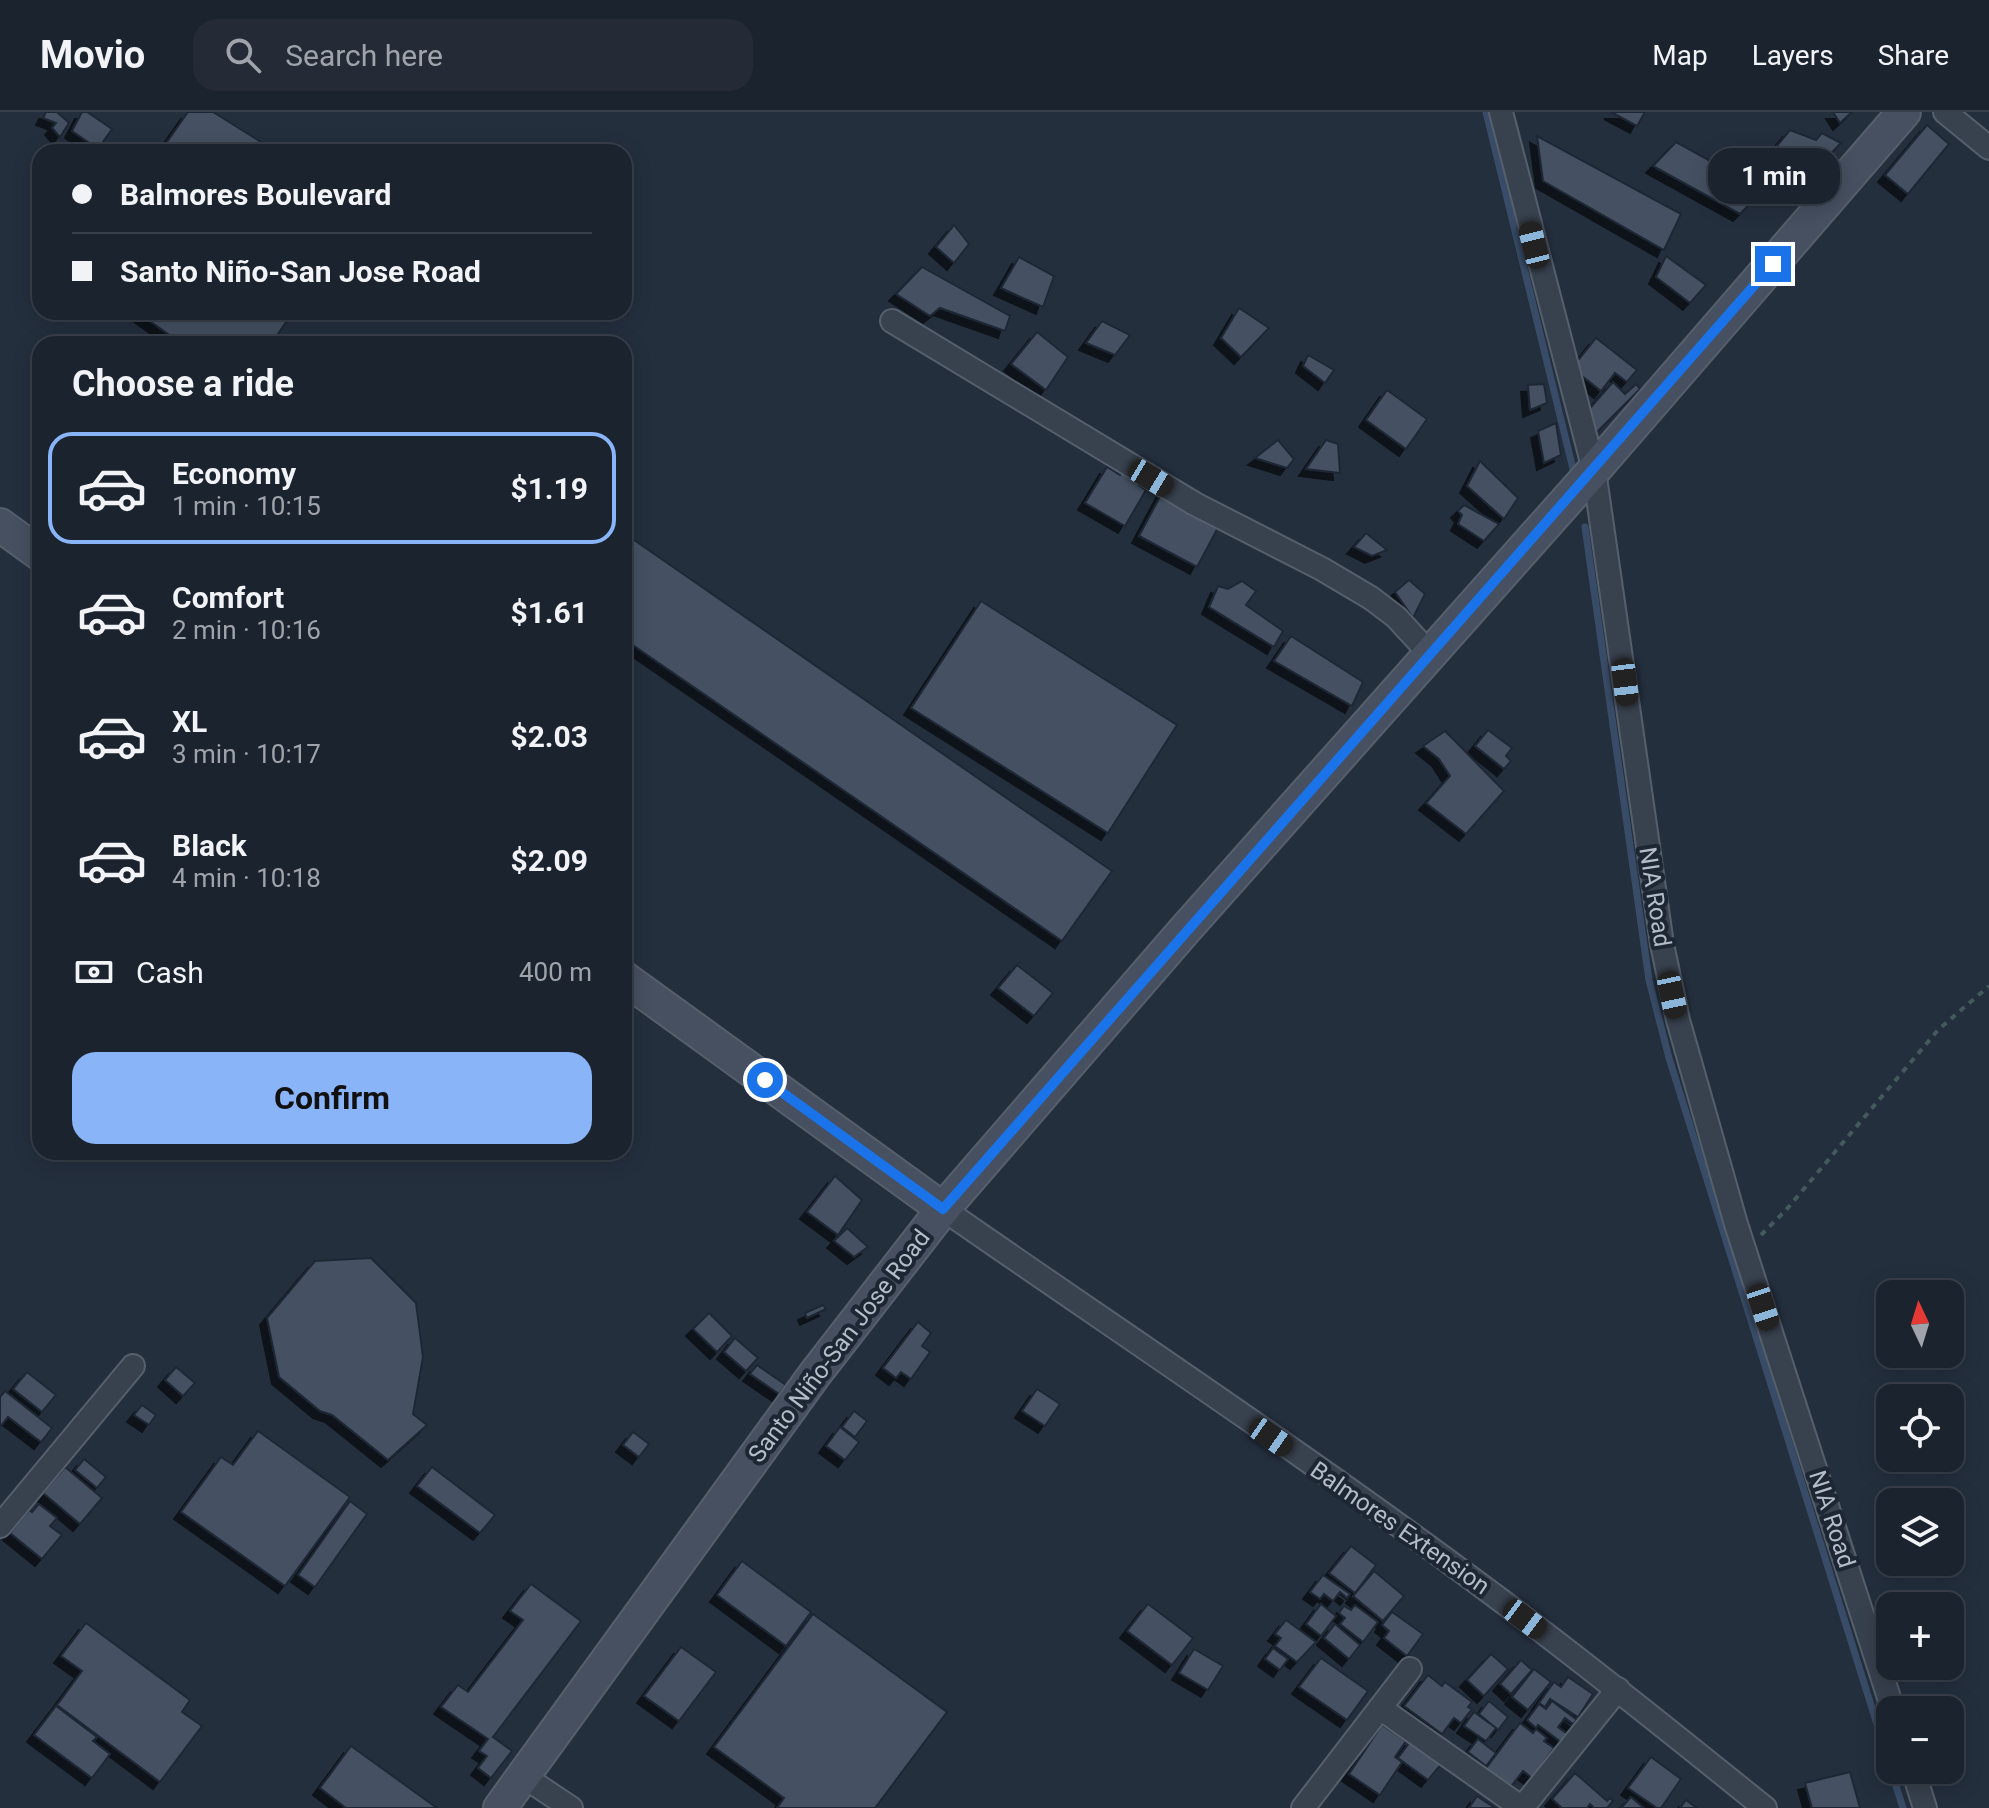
<!DOCTYPE html>
<html lang="en">
<head>
<meta charset="utf-8">
<style>
  :root { --surface:#1b232e; --page:#242b36; --text:#f1f3f6; --muted:#a0a4aa; --line:#39404a; --accent:#8ab4f8 }
  body { margin:0; font-family:Roboto,sans-serif; background:var(--page); color:var(--text); height:100vh; display:flex; flex-direction:column; font-size:30px; white-space:nowrap }
  * { box-sizing:border-box; margin:0 }
  p { font-size:26px; color:var(--muted) }
  .icon { flex:none; width:44px; height:44px; fill:none; stroke:currentColor; stroke-width:2; stroke-linecap:round; stroke-linejoin:round }
  .map { position:relative; flex:1; overflow:hidden }
  .sheet { position:absolute; left:32px; top:224px; width:600px; height:824px; display:flex; flex-direction:column; background:var(--surface); border-radius:24px; box-shadow:0 4px 20px #0003,0 0 0 2px var(--line) }
  .sheet>* { flex:none }
  .banner { position:absolute; left:32px; top:32px; width:600px; height:176px; border-radius:24px; box-shadow:0 4px 20px #0003,0 0 0 2px var(--line); display:grid; align-content:center; height:176px; padding:0 40px; background:var(--surface) }
  .needle { width:52px; rotate:356deg }
  .fabs { position:absolute; left:1876px; top:1168px; display:grid; gap:16px }
  .fabs a { display:grid; place-items:center; width:88px; height:88px; border-radius:16px; background:var(--surface); box-shadow:0 4px 20px #0003,0 0 0 2px var(--line); font-size:40px }
  .end { position:absolute; width:36px; height:36px; margin:-18px; border:10px solid #1a73e8; background:#fff; box-shadow:0 0 0 4px #fff }
  .from { border-radius:50% }
  .bubble { position:absolute; height:56px; border-radius:24px; background:var(--surface); box-shadow:0 4px 20px #0003,0 0 0 2px var(--line); font-size:26px; font-weight:700; line-height:56px; text-align:center }
  .car { position:absolute; width:24px; height:48px; margin:-24px -12px; border-radius:10px; box-shadow:0 0 6px 2px #0007; background:linear-gradient(#222 24%,#8ab4d8 0 40%,#222 0 76%,#8ab4d8 0 86%,#222 0) }
  .banner b { display:flex; align-items:center; gap:28px; height:76px; font-size:30px }
  .banner b+b { border-top:2px solid var(--line) }
  .banner i { width:20px; height:20px; background:var(--text) }
  ul { padding:0; list-style:none }
  li { display:flex; align-items:center; gap:24px; height:112px; margin:0 16px 12px; padding:0 24px; border:4px solid transparent; border-radius:24px }
  li div { flex:1 }
  li b { display:block; font-size:30px }
  li em { font-style:normal; font-weight:700 }
  li.on { border-color:var(--accent) }
  li>.icon { width:72px; height:72px; stroke-width:1.5 }
  h2 { padding:0 40px; font-size:36px; line-height:96px }
  .pay { display:flex; align-items:center; gap:20px; height:88px; padding:0 40px; font-size:30px }
  .pay p { margin-inline-start:auto }
  .button { display:flex; gap:16px; margin-top:auto; padding:16px 40px }
  .button a { flex:1; height:92px; border-radius:24px; background:var(--accent); color:#111; font-size:32px; font-weight:700; line-height:92px; text-align:center }
  header { display:flex; align-items:center; gap:48px; box-sizing:border-box; height:112px; padding:0 40px; background:var(--surface); border-bottom:2px solid var(--line) }
  header strong { font-size:38px }
  nav { display:flex; gap:44px; margin-inline-start:auto; font-size:28px }
  .search { width:560px; height:72px; background:var(--page); display:flex; align-items:center; gap:20px; box-sizing:border-box; padding:0 28px; border-radius:24px; color:var(--muted); font-size:30px }
  .map>svg:first-child { display:block }
</style>
</head>
<body>
<header>
<strong>Movio</strong>
<div class="search"><svg class="icon" aria-label="search" viewBox="0 0 24 24"><circle cx="10" cy="10" r="6"/><path d="M15 15l6 6"/></svg>Search here</div>
<nav><a>Map</a><a>Layers</a><a>Share</a></nav>
</header>
<div class="map">
<svg width="1989" height="1696" viewBox="0 0 1989 1696">
  <defs>
    <filter id="shadow"><feDropShadow dx="-7" dy="7" stdDeviation="0" flood-color="#0009"/></filter>
  </defs>
  <rect width="100%" height="100%" fill="#242f3e"/>
  <g fill="none" stroke-linecap="round" stroke-linejoin="round">
    <g stroke="#394c67" stroke-width="7">
      <path d="M1486,0L1573,357"/>
      <path d="M1585,415L1649,868L1669,946L1890,1654"/>
      <path d="M1891,1658L1903,1696"/>
    </g>
  </g>
  <g fill="#455162" stroke="#1f2835" stroke-width="2" filter="url(#shadow)">
    <path d="M46,0H57L69,11L60,25L52,16L56,11L43,6Z"/>
    <path d="M82,0H87L112,17L98,37L72,19Z"/>
    <path d="M188,0H213L277,40H160Z"/>
    <path d="M1611,0H1645L1637,14Z"/>
    <path d="M1833,0H1852L1840,11Z"/>
    <path d="M1927,13L1949,32L1908,82L1885,63Z"/>
    <path d="M1790,18L1816,28L1822,21L1841,31L1814,59L1776,35Z"/>
    <path d="M1537,24L1681,102L1664,138L1543,69Z"/>
    <path d="M1676,30L1763,78L1740,102L1653,54Z"/>
    <path d="M954,113L969,132L954,151L936,135Z"/>
    <path d="M1666,144L1706,173L1690,191L1656,165Z"/>
    <path d="M1019,145L1054,164L1043,195L1001,176Z"/>
    <path d="M922,155L1010,204L1005,219L940,196L930,204L896,182Z"/>
    <path d="M1239,196L1269,216L1241,245L1221,226Z"/>
    <path d="M137,200H293L271,232H182Z"/>
    <path d="M1102,209L1130,223L1115,243L1086,231Z"/>
    <path d="M1037,220L1068,245L1046,278L1011,252Z"/>
    <path d="M1596,226L1637,258L1627,270L1615,261L1601,279L1572,256Z"/>
    <path d="M1308,243L1334,258L1325,271L1303,254Z"/>
    <path d="M1613,270L1625,282L1636,272L1640,277L1592,325L1584,303Z"/>
    <path d="M1544,272L1547,291L1530,298L1528,273Z"/>
    <path d="M1387,278L1427,307L1406,337L1366,308Z"/>
    <path d="M1556,311L1561,343L1544,351L1538,319Z"/>
    <path d="M1278,328L1294,347L1287,356L1255,346Z"/>
    <path d="M1326,328L1338,332L1340,361L1306,357Z"/>
    <path d="M1480,349L1518,386L1504,407L1467,374Z"/>
    <path d="M1107,355L1120,363L1125,355L1144,365L1139,373L1146,378L1125,414L1085,391Z"/>
    <path d="M1163,379L1221,410L1197,455L1139,424Z"/>
    <path d="M1464,393L1499,412L1484,429L1458,412L1462,403L1458,399Z"/>
    <path d="M624,421L1112,759L1062,829L624,527Z"/>
    <path d="M1366,421L1387,438L1372,444L1354,435Z"/>
    <path d="M1409,468L1425,482L1413,506L1395,480Z"/>
    <path d="M1242,469L1256,479L1246,493L1283,519L1274,535L1209,495L1218,474L1228,477Z"/>
    <path d="M981,489L1177,613L1108,721L911,596Z"/>
    <path d="M1291,524L1363,570L1352,594L1274,549Z"/>
    <path d="M1488,618L1512,636L1506,644L1511,649L1504,657L1475,634Z"/>
    <path d="M1445,619L1504,679L1466,722L1426,691L1450,664L1439,647L1423,634Z"/>
    <path d="M1017,853L1053,881L1034,904L998,876Z"/>
    <path d="M835,1064L862,1088L838,1123L807,1100Z"/>
    <path d="M847,1116L868,1135L854,1145L834,1129Z"/>
    <path d="M371,1146L416,1191L423,1245L413,1302L427,1313L388,1348L332,1303L320,1299L279,1265L267,1206L315,1149Z"/>
    <path d="M823,1193L826,1197L807,1206L805,1201Z"/>
    <path d="M709,1201L732,1224L717,1240L693,1217Z"/>
    <path d="M918,1210L931,1221L922,1234L930,1240L911,1267L901,1260L896,1266L883,1256Z"/>
    <path d="M735,1226L758,1246L746,1259L724,1240Z"/>
    <path d="M757,1253L786,1273L779,1282L750,1262Z"/>
    <path d="M176,1255L195,1271L183,1284L165,1268Z"/>
    <path d="M27,1260L56,1283L42,1300L13,1277Z"/>
    <path d="M1037,1277L1060,1292L1045,1314L1022,1299Z"/>
    <path d="M5,1279L52,1316L41,1330L8,1305L0,1315V1285Z"/>
    <path d="M142,1293L156,1303L149,1313L134,1303Z"/>
    <path d="M854,1299L867,1309L855,1325L842,1315Z"/>
    <path d="M840,1315L859,1330L845,1348L826,1334Z"/>
    <path d="M258,1319L350,1385L285,1474L181,1400L221,1345L233,1353Z"/>
    <path d="M633,1320L649,1332L639,1345L623,1333Z"/>
    <path d="M84,1347L106,1365L97,1376L75,1358Z"/>
    <path d="M65,1355L102,1386L80,1412L43,1381Z"/>
    <path d="M432,1355L495,1403L480,1421L417,1374Z"/>
    <path d="M350,1389L367,1402L315,1475L298,1463Z"/>
    <path d="M39,1392L57,1406L50,1414L62,1423L42,1447L10,1421L29,1398L32,1400Z"/>
    <path d="M1351,1434L1376,1453L1355,1481L1329,1461Z"/>
    <path d="M742,1449L811,1500L786,1534L717,1483Z"/>
    <path d="M1374,1459L1404,1484L1383,1509L1353,1484Z"/>
    <path d="M1323,1463L1350,1482L1347,1486L1340,1480L1333,1489L1324,1482L1320,1487L1310,1480Z"/>
    <path d="M531,1472L581,1509L493,1625L512,1639L491,1666L478,1656L487,1644L479,1639L488,1627L441,1595L458,1573L468,1580L523,1508L510,1499Z"/>
    <path d="M1148,1492L1193,1526L1172,1553L1127,1519Z"/>
    <path d="M1321,1492L1336,1504L1321,1524L1306,1512Z"/>
    <path d="M1355,1493L1378,1510L1363,1530L1340,1512L1345,1506L1339,1501L1344,1494L1351,1498Z"/>
    <path d="M1392,1500L1423,1522L1407,1544L1384,1526L1389,1519L1382,1513Z"/>
    <path d="M813,1502L947,1600L875,1696H777L784,1686L714,1635Z"/>
    <path d="M1286,1508L1316,1530L1297,1550L1275,1534L1281,1526L1275,1522Z"/>
    <path d="M86,1511L190,1588L182,1600L202,1614L160,1670L57,1593L82,1559L61,1544Z"/>
    <path d="M1335,1512L1360,1533L1349,1547L1324,1526Z"/>
    <path d="M681,1535L716,1560L679,1609L644,1584Z"/>
    <path d="M1273,1536L1288,1547L1280,1558L1265,1547Z"/>
    <path d="M1194,1537L1223,1554L1208,1578L1179,1561Z"/>
    <path d="M1491,1542L1508,1557L1484,1584L1467,1568Z"/>
    <path d="M1321,1546L1368,1579L1347,1608L1299,1575Z"/>
    <path d="M1521,1548L1532,1558L1511,1582L1500,1572Z"/>
    <path d="M1534,1557L1551,1570L1528,1598L1512,1585Z"/>
    <path d="M1428,1563L1442,1574L1445,1570L1472,1590L1468,1595L1472,1597L1461,1611L1454,1606L1442,1622L1404,1594Z"/>
    <path d="M1568,1565L1593,1582L1578,1605L1550,1587L1545,1595L1539,1591L1554,1570L1561,1575Z"/>
    <path d="M1489,1589L1508,1605L1498,1618L1479,1602Z"/>
    <path d="M1552,1589L1577,1608L1573,1612L1565,1606L1558,1615L1567,1622L1561,1630L1538,1613L1536,1616L1527,1608L1539,1592L1546,1597Z"/>
    <path d="M56,1594L97,1625L93,1629L110,1642L92,1666L34,1623Z"/>
    <path d="M1474,1600L1496,1616L1486,1629L1464,1614Z"/>
    <path d="M1520,1611L1533,1621L1536,1617L1547,1626L1544,1629L1554,1636L1532,1666L1523,1659L1509,1677L1484,1659Z"/>
    <path d="M1382,1613L1406,1629L1395,1645L1402,1650L1380,1683L1349,1662Z"/>
    <path d="M1412,1627L1443,1650L1428,1668L1398,1646Z"/>
    <path d="M1478,1627L1496,1641L1486,1654L1468,1640Z"/>
    <path d="M351,1634L437,1696H346L320,1676Z"/>
    <path d="M1651,1645L1681,1667L1661,1696H1657L1628,1676Z"/>
    <path d="M1850,1660L1860,1696H1812L1805,1671Z"/>
    <path d="M1575,1661L1607,1689L1610,1686L1613,1689L1607,1696H1594L1590,1692L1587,1696H1562L1552,1687Z"/>
    <path d="M1477,1684L1495,1696H1469Z"/>
    <path d="M1631,1685L1644,1696H1621Z"/>
    <path d="M1686,1688L1697,1696H1680Z"/>
  </g>
  <g fill="none" stroke-linecap="round" stroke-linejoin="round">
    <defs>
      <g id="street">
        <path d="M1501,0L1594,358L1662,832L1678,908L1736,1112L1893,1598"/>
        <path d="M1945,0L1989,36"/>
        <path d="M892,209L1195,392L1322,457L1371,486L1396,505L1431,543"/>
        <path d="M943,1097C1130,1227 1321,1353 1503,1490C1592,1556 1678,1626 1765,1696"/>
        <path d="M0,1414L133,1254"/>
        <path d="M1380,1596L1522,1696L1618,1577"/>
        <path d="M1913,1658L1925,1696"/>
        <path d="M523,1664L571,1696"/>
        <path d="M1303,1696L1410,1557"/>
      </g>
      <g id="secondary">
        <path d="M0,413L40,442"/>
        <path d="M624,866L943,1097"/>
        <path d="M500,1696L815,1262L943,1097L1183,820L1594,358L1904,0"/>
      </g>
    </defs>
    <use href="#street" stroke="#565f6c" stroke-width="26"/>
    <use href="#secondary" stroke="#565f6c" stroke-width="36"/>
    <path stroke="#44595c" stroke-width="4" stroke-dasharray="6 6" stroke-linecap="butt" d="M1761,1123L1786,1098L1938,918L1989,874"/>
    <use href="#street" stroke="#38414e" stroke-width="22"/>
    <use href="#secondary" stroke="#465061" stroke-width="32"/>
  </g>
  <g fill="none" stroke-linecap="round" stroke-linejoin="round">
    <path stroke="#1a73e8" stroke-width="10" d="M765,968L943,1097C1218,780 1498,469 1773,152"/>
  </g>
  <g text-anchor="middle" dominant-baseline="central" stroke-width="8" stroke-linejoin="round" paint-order="stroke">
    <g font-size="24" fill="#b4bcc9" stroke="#1d2633">
      <text transform="translate(1655 785) rotate(81)">NIA Road</text>
      <text transform="translate(839 1234) rotate(-53)">Santo Niño-San Jose Road</text>
      <text transform="translate(1832 1407) rotate(72)">NIA Road</text>
      <text transform="translate(1400 1416) rotate(35)">Balmores Extension</text>
    </g>
  </g>
</svg>
<div class="fabs">
<a><svg class="needle" viewBox="-14 -14 28 28"><path d="M0-13l5 13h-10z" fill="#e53935"/><path d="M0 13l5-13h-10z" fill="#a0a4aa"/></svg></a>
<a><svg class="icon" aria-label="locate" viewBox="0 0 24 24"><circle cx="12" cy="12" r="6"/><path d="M12 2v4M12 18v4M2 12h4M18 12h4"/></svg></a>
<a><svg class="icon" aria-label="layers" viewBox="0 0 24 24"><path d="M12 4l9 5-9 5-9-5zM3 14l9 5 9-5"/></svg></a>
<a>+</a>
<a>−</a>
</div>
<i class="end from" style="left:765px;top:968px"></i>
<i class="end" style="left:1773px;top:152px"></i>
<div class="bubble" style="left:1708px;top:36px;width:132px">1 min</div>
<i class="car" style="left:1534px;top:133px;rotate:346deg"></i>
<i class="car" style="left:1151px;top:366px;rotate:121deg"></i>
<i class="car" style="left:1625px;top:570px;rotate:173deg"></i>
<i class="car" style="left:1672px;top:883px;rotate:168deg"></i>
<i class="car" style="left:1763px;top:1195px;rotate:162deg"></i>
<i class="car" style="left:1271px;top:1325px;rotate:125deg"></i>
<i class="car" style="left:1525px;top:1507px;rotate:127deg"></i>
<div class="banner">
<b><i class="from"></i>Balmores Boulevard</b>
<b><i></i>Santo Niño-San Jose Road</b>
</div>
<section class="sheet">
<h2>Choose a ride</h2>
<ul>
<li class="on"><svg class="icon" aria-label="car" viewBox="0 0 24 24"><path d="M5 17H2v-5l4-1 3-4h7l3 4 3 1v5h-3M9 17h6M6 11h13"/><circle cx="7" cy="17" r="2"/><circle cx="17" cy="17" r="2"/></svg><div><b>Economy</b><p>1 min · 10:15</p></div><em>$1.19</em></li>
<li><svg class="icon" aria-label="car" viewBox="0 0 24 24"><path d="M5 17H2v-5l4-1 3-4h7l3 4 3 1v5h-3M9 17h6M6 11h13"/><circle cx="7" cy="17" r="2"/><circle cx="17" cy="17" r="2"/></svg><div><b>Comfort</b><p>2 min · 10:16</p></div><em>$1.61</em></li>
<li><svg class="icon" aria-label="car" viewBox="0 0 24 24"><path d="M5 17H2v-5l4-1 3-4h7l3 4 3 1v5h-3M9 17h6M6 11h13"/><circle cx="7" cy="17" r="2"/><circle cx="17" cy="17" r="2"/></svg><div><b>XL</b><p>3 min · 10:17</p></div><em>$2.03</em></li>
<li><svg class="icon" aria-label="car" viewBox="0 0 24 24"><path d="M5 17H2v-5l4-1 3-4h7l3 4 3 1v5h-3M9 17h6M6 11h13"/><circle cx="7" cy="17" r="2"/><circle cx="17" cy="17" r="2"/></svg><div><b>Black</b><p>4 min · 10:18</p></div><em>$2.09</em></li>
</ul>
<div class="pay"><svg class="icon" aria-label="cash" viewBox="0 0 24 24"><path d="M3 7h18v10H3z"/><circle cx="12" cy="12" r="2"/></svg>Cash<p>400 m</p></div>
<div class="button"><a>Confirm</a></div>
</section>
</div>
</body>
</html>
